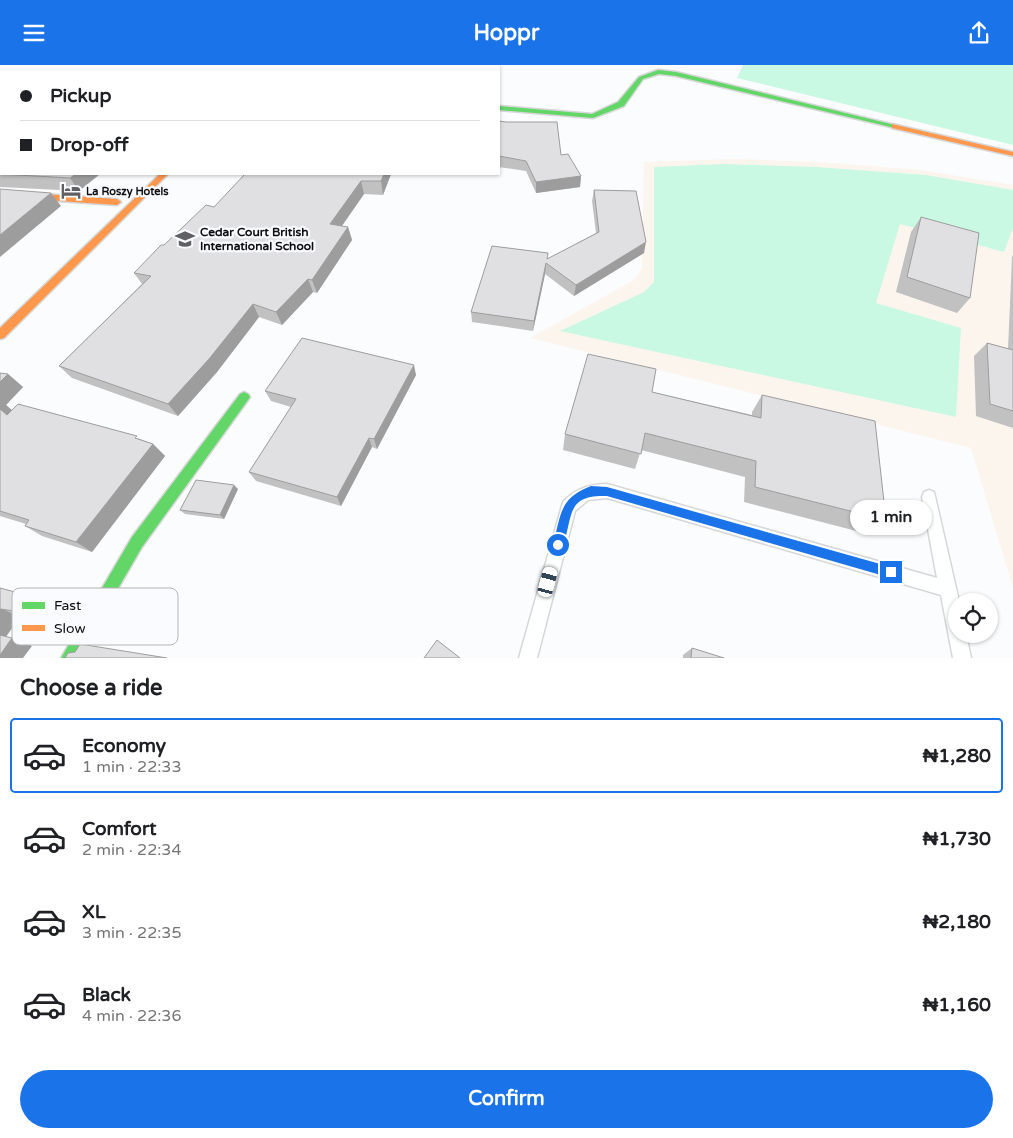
<!DOCTYPE html>
<html lang="en">
<head>
<meta charset="utf-8">
<style>
  :root { --surface:#fff; --page:#f6f6f6; --text:#202124; --muted:#757577; --line:#e0e0e0; --accent:#1a73e8 }
  body { margin:0; font-family:"Varela Round",sans-serif; background:var(--page); color:var(--text); height:100vh; display:flex; flex-direction:column; font-size:19px; white-space:nowrap }
  * { box-sizing:border-box; margin:0 }
  p { font-size:16px; color:var(--muted) }
  .icon { flex:none; width:28px; height:28px; fill:none; stroke:currentColor; stroke-width:2; stroke-linecap:round; stroke-linejoin:round }
  .map { position:relative; height:593px; overflow:hidden }
  .details { display:flex; flex-direction:column; background:var(--surface); flex:1 }
  .details>* { flex:none }
  .banner { position:absolute; left:0px; top:0px; width:500px; height:110px; box-shadow:0 1px 4px #0004; display:grid; align-content:center; height:110px; padding:0 20px; background:var(--surface) }
  .fabs { position:absolute; left:948px; top:528px; display:grid; gap:10px }
  .fabs a { display:grid; place-items:center; width:50px; height:50px; border-radius:50%; background:var(--surface); box-shadow:0 1px 4px #0004; font-size:25px }
  .end { position:absolute; width:22px; height:22px; margin:-11px; border:6px solid #1a73e8; background:#fff; box-shadow:0 0 0 2px #fff }
  .from { border-radius:50% }
  .bubble { position:absolute; height:35px; border-radius:18px; background:var(--surface); box-shadow:0 1px 4px #0004; font-size:16px; font-weight:700; line-height:35px; text-align:center }
  .car { position:absolute; width:15px; height:30px; margin:-15px -8px; border-radius:6px; box-shadow:0 0 4px 1px #0007; background:linear-gradient(#fff 24%,#345 0 40%,#fff 0 76%,#345 0 86%,#fff 0) }
  .banner b { display:flex; align-items:center; gap:18px; height:48px; font-size:19px }
  .banner b+b { border-top:1px solid var(--line) }
  .banner i { width:12px; height:12px; background:var(--text) }
  ul { padding:0; list-style:none }
  li { display:flex; align-items:center; gap:15px; height:75px; margin:0 10px 8px; padding:0 10px; border:2px solid transparent; border-radius:5px }
  li div { flex:1 }
  li b { display:block; font-size:19px }
  li em { font-style:normal; font-weight:700 }
  li.current { border-color:var(--accent) }
  li>.icon { width:45px; height:45px; stroke-width:1.5 }
  h2 { padding:0 20px; font-size:22px; line-height:60px }
  .cta { display:flex; gap:10px; margin-top:auto; padding:10px 20px }
  .cta a { flex:1; height:58px; border-radius:30px; background:var(--accent); color:#fff; font-size:20px; font-weight:700; line-height:58px; text-align:center }
  header { display:flex; justify-content:space-between; align-items:center; height:65px; padding:0 20px; background:var(--accent); color:#fff; font-size:22px; font-weight:700 }
  .map>svg:first-child { display:block }
</style>
</head>
<body>
<header><svg class="icon" aria-label="menu" viewBox="0 0 24 24"><path d="M4 6h16M4 12h16M4 18h16"/></svg>Hoppr<svg class="icon" aria-label="share" viewBox="0 0 24 24"><path d="M12 15V3M7 8l5-5 5 5M5 13v7h14v-7"/></svg></header>
<div class="map">
<svg width="1013" height="593" viewBox="0 0 1013 593">
  <rect width="100%" height="100%" fill="#fbfcfd"/>
  <path fill="#fcf5ee" d="M736,94L819,97L921,105L1013,120V523L971,383L530,273L634,215L642,203L644,97Z"/>
  <g fill="#c9f9e3">
    <path d="M743,0H1013V80L737,13Z"/>
    <path d="M725,99L816,102L926,110L1013,125V163L1004,187L900,159L876,238L961,263L956,352L560,266L644,227L654,217V102Z"/>
  </g>
  <g fill="none" stroke-linecap="round" stroke-linejoin="round">
    <defs>
      <path id="lane" d="M607,419L937,513L922,432L924,427L929,425L934,427L959,536H956V569H966L971,593H953L941,530L607,433L588,435L575,446L537,593H519L563,437C575,424 589,419 607,419Z"/>
      <g id="fast">
        <path d="M658,5L676,7L899,61L895,63L676,11L659,9L643,14L624,41L593,53L499,45V41L592,49L618,37L639,12Z"/>
        <path d="M244,327L248,329L250,332L248,335L142,482L78,593H61L132,472L240,329Z"/>
      </g>
      <g id="slow">
        <path d="M892,59L1013,87V91L892,63Z"/>
        <path d="M160,109H168L4,273L0,274V263Z"/>
        <path d="M0,126L117,134L121,137L117,140L0,132Z"/>
      </g>
    </defs>
    <use href="#lane" stroke="#d7d7d9" stroke-width="3"/>
    <use href="#fast" stroke="#d7d7d9" stroke-width="3"/>
    <use href="#slow" stroke="#d7d7d9" stroke-width="3"/>
    <use href="#lane" fill="#feffff" fill-rule="evenodd"/>
    <use href="#fast" fill="#63d668" fill-rule="evenodd"/>
    <use href="#slow" fill="#ff974d" fill-rule="evenodd"/>
  </g>
  <g fill="#c1c1c2">
    <path d="M0,0L1,1V40H0Z"/>
    <path d="M499,56L561,90L581,111L580,122L536,128L526,106L499,102Z"/>
    <path d="M0,64L100,109L79,126L0,122Z"/>
    <path d="M391,109L383,130L364,129L342,161L348,162L352,175L317,228L313,227L282,260L259,252L217,307L178,351L72,313L59,301L142,219L134,208L164,180L214,142Z"/>
    <path d="M594,125L644,188L574,231L545,209L533,266L472,257L471,247L548,194L596,168L592,136Z"/>
    <path d="M921,152L970,233L957,248L896,227L911,167Z"/>
    <path d="M1013,190V363L976,351L974,291L987,278L1008,284L1012,192Z"/>
    <path d="M0,308L8,309L23,322L6,340L12,345L140,374L153,379L165,391L92,487L42,471L25,461L26,459L0,451Z"/>
    <path d="M416,310L377,384L372,382L341,441L256,416L249,407L291,342L271,336L265,326Z"/>
    <path d="M652,327L752,350V347L762,330L886,455L868,469L744,437L745,412L641,385L635,404L563,385L565,369Z"/>
    <path d="M238,424L224,454L185,449L180,445Z"/>
    <path d="M0,523L38,536L35,554L20,552L6,572L32,581L0,593Z"/>
    <path d="M692,583L724,593H683V590Z"/>
  </g>
  <g fill="#9d9d9e">
    <path d="M87,0H99L98,1H86Z"/>
    <path d="M76,109H100L79,126L70,113Z"/>
    <path d="M384,109H391L383,130L381,116Z"/>
    <path d="M581,111L580,122L536,128V117Z"/>
    <path d="M361,116L364,129L334,172L330,159Z"/>
    <path d="M51,128L61,141L0,192V170Z"/>
    <path d="M348,162L352,175L317,228L312,215Z"/>
    <path d="M646,177L644,188L574,231L576,220Z"/>
    <path d="M546,198L545,209L533,266L534,256Z"/>
    <path d="M308,214L313,227L282,260L276,247Z"/>
    <path d="M253,239L259,252L217,307L178,351L168,339Z"/>
    <path d="M414,300L416,310L377,384L374,374Z"/>
    <path d="M8,309L23,322L6,340L14,347L23,362L0,344V317Z"/>
    <path d="M369,373L372,382L341,441L337,432Z"/>
    <path d="M153,379L165,391L92,487L76,477Z"/>
    <path d="M234,420L238,424L224,454L220,450Z"/>
    <path d="M19,528L38,536L35,554L15,546Z"/>
    <path d="M0,543L20,552L4,574L0,572Z"/>
    <path d="M12,573L32,581L23,593H0V590Z"/>
  </g>
  <g fill="#e0e0e2" stroke="#9d9d9e">
    <path d="M0,0H87L86,1H1V31H0Z"/>
    <path d="M301,0H327L338,1H300Z"/>
    <rect x="353" y="0" width="123" height="1"/>
    <path d="M499,56L506,57H557L561,90L568,89L581,111L536,117L526,96L499,91Z"/>
    <path d="M0,64H1V109H76L70,113L0,109Z"/>
    <path d="M245,109H384L381,116H361L330,159L348,162L312,215L308,214L276,247L253,239L209,294L168,339L59,301L151,211L134,208L161,180H164L206,140L214,142Z"/>
    <path d="M0,124L51,128L0,170Z"/>
    <path d="M594,125L636,126L646,177L576,220L546,198L534,256L471,247L492,181L548,188L547,194L599,167Z"/>
    <path d="M921,152L979,168L970,233L907,212Z"/>
    <path d="M302,273L414,300L374,374L369,373L337,432L249,407L296,334L265,326Z"/>
    <path d="M987,278L1013,285V346L990,339Z"/>
    <path d="M588,289L656,304L652,327L761,353L762,330L875,356L886,455L755,422L756,396L645,368L641,389L565,369Z"/>
    <path d="M0,308L8,309L0,317Z"/>
    <path d="M18,339L137,371L135,373L153,379L76,477L25,461L29,455L0,446V344L7,350Z"/>
    <path d="M196,415L234,420L220,450L180,445Z"/>
    <path d="M0,523L19,528L15,546L0,544Z"/>
    <path d="M0,570L12,573L0,590Z"/>
    <path d="M437,575L460,593H424Z"/>
    <path d="M80,579L167,593H65L68,588L75,587Z"/>
    <path d="M692,583L724,593H691Z"/>
  </g>
  <path fill="#1a73e8" d="M591,421L607,422L891,502L897,507L891,513L607,431C564,429 574,453 562,483H554L553,480C561,450 559,433 591,421Z"/>
  <defs>
    <symbol id="hotel-bare" viewBox="-9 -9 18 18"><path d="M-6-4.5h1.5V1H6V5H4.5V3h-9V5H-6ZM-4 0a1.8 1.8 0 1 1 3.6 0ZM.5 0V-2.5h3Q6-2.5 6 0Z" fill="#616164" stroke="#fafbfe" stroke-width="2.5" paint-order="stroke"/></symbol>
    <symbol id="school-bare" viewBox="-9 -9 18 18"><path d="M0-5L7-2L0 1L-7-2ZM-4 1L0 2.5L4 1V4Q0 6-4 4Z" fill="#616164" stroke="#fafbfe" stroke-width="2.5" paint-order="stroke"/></symbol>
  </defs>
  <g fill-rule="evenodd">
    <use href="#hotel-bare" x="57" y="112" width="28" height="28"/>
    <use href="#school-bare" x="171" y="160" width="28" height="28"/>
  </g>
  <g text-anchor="middle" dominant-baseline="central" stroke-width="4.5" stroke-linejoin="round" paint-order="stroke">
    <g font-size="11" font-weight="bold" fill="#0e0e11" stroke="#fafbfe" text-anchor="start">
      <text x="86" y="126">La Roszy Hotels</text>
    </g>
    <g font-size="12" font-weight="bold" fill="#0e0e11" stroke="#fafbfe" text-anchor="start">
      <text x="200" y="167">Cedar Court British<tspan x="200" dy="14">International School</tspan></text>
    </g>
  </g>
  <rect x="12" y="523" width="166" height="57" rx="8" fill="#fafbfe" stroke="#b3b4b7" stroke-width="1"/>
  <rect x="22" y="537" width="23" height="7" fill="#63d668"/>
  <rect x="22" y="560" width="23" height="6" fill="#ff974d"/>
  <g font-size="14" fill="#0e0e11">
    <text x="54" y="545">Fast</text>
    <text x="54" y="568">Slow</text>
  </g>
</svg>
<div class="fabs">
<a><svg class="icon" aria-label="locate" viewBox="0 0 24 24"><circle cx="12" cy="12" r="6"/><path d="M12 2v4M12 18v4M2 12h4M18 12h4"/></svg></a>
</div>
<i class="end from" style="left:558px;top:480px"></i>
<i class="end" style="left:891px;top:507px"></i>
<div class="bubble" style="left:850px;top:435px;width:82px">1 min</div>
<i class="car" style="left:548px;top:517px;rotate:15deg"></i>
<div class="banner">
<b><i class="from"></i>Pickup</b>
<b><i></i>Drop-off</b>
</div>
</div>
<section class="details">
<h2>Choose a ride</h2>
<ul>
<li class="current"><svg class="icon" aria-label="car" viewBox="0 0 24 24"><path d="M5 17H2v-5l4-1 3-4h7l3 4 3 1v5h-3M9 17h6M6 11h13"/><circle cx="7" cy="17" r="2"/><circle cx="17" cy="17" r="2"/></svg><div><b>Economy</b><p>1 min · 22:33</p></div><em>₦1,280</em></li>
<li><svg class="icon" aria-label="car" viewBox="0 0 24 24"><path d="M5 17H2v-5l4-1 3-4h7l3 4 3 1v5h-3M9 17h6M6 11h13"/><circle cx="7" cy="17" r="2"/><circle cx="17" cy="17" r="2"/></svg><div><b>Comfort</b><p>2 min · 22:34</p></div><em>₦1,730</em></li>
<li><svg class="icon" aria-label="car" viewBox="0 0 24 24"><path d="M5 17H2v-5l4-1 3-4h7l3 4 3 1v5h-3M9 17h6M6 11h13"/><circle cx="7" cy="17" r="2"/><circle cx="17" cy="17" r="2"/></svg><div><b>XL</b><p>3 min · 22:35</p></div><em>₦2,180</em></li>
<li><svg class="icon" aria-label="car" viewBox="0 0 24 24"><path d="M5 17H2v-5l4-1 3-4h7l3 4 3 1v5h-3M9 17h6M6 11h13"/><circle cx="7" cy="17" r="2"/><circle cx="17" cy="17" r="2"/></svg><div><b>Black</b><p>4 min · 22:36</p></div><em>₦1,160</em></li>
</ul>
<div class="cta"><a>Confirm</a></div>
</section>
</body>
</html>
